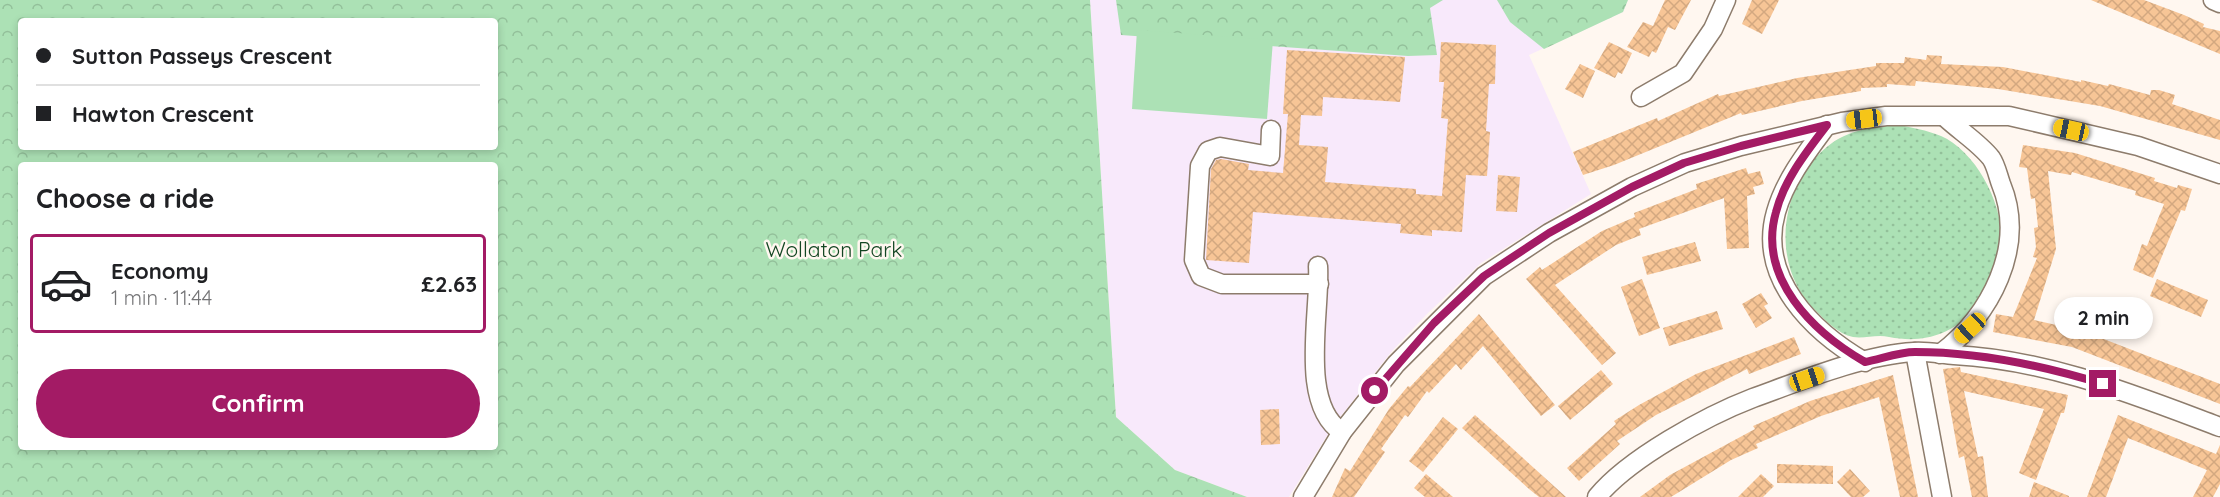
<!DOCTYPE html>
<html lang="en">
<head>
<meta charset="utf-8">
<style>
  :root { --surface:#fff; --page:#f2f2f2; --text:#202124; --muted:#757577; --line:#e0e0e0; --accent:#a31b65 }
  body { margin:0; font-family:Quicksand,sans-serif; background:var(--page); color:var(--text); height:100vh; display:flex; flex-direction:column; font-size:22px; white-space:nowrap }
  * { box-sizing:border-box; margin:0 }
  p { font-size:20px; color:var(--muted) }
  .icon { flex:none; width:33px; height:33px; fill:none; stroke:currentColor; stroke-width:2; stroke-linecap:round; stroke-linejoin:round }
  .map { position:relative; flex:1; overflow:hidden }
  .sheet { position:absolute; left:18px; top:162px; width:480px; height:288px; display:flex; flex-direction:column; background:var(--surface); border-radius:6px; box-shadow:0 3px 9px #0003 }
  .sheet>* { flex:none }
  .banner { position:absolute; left:18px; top:18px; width:480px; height:132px; border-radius:6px; box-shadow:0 3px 9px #0003; display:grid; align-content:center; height:132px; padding:0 18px; background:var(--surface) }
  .end { position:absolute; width:27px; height:27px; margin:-14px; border:8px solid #a31b65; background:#fff; box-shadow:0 0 0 3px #fff }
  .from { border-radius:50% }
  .bubble { position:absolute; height:42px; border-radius:21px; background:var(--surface); box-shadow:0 3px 9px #0003; font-size:20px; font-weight:700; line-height:42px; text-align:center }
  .car { position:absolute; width:18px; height:36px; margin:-18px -9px; border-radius:8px; box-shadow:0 0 4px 2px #0007; background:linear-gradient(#f5c518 24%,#345 0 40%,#f5c518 0 76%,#345 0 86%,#f5c518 0) }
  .banner b { display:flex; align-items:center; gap:21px; height:57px; font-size:22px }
  .banner b+b { border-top:2px solid var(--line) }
  .banner i { width:15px; height:15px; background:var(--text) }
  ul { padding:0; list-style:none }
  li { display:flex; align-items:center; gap:18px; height:99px; margin:0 12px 9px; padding:0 6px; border:3px solid var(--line); border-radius:6px }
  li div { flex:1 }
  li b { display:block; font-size:22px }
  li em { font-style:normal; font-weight:700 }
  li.current { border-color:var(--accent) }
  li>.icon { width:54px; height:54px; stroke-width:1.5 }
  h2 { padding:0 18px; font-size:27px; line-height:72px }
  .cta { display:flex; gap:12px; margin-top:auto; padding:12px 18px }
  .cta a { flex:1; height:69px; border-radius:36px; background:var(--accent); color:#fff; font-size:24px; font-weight:700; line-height:69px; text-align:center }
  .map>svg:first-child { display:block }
</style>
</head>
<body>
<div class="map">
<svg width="2220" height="497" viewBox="0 0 2220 497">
  <defs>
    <pattern id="grass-dots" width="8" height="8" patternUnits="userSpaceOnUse" patternTransform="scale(1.5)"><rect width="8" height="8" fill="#ace1b5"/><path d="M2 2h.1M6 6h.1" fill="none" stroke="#93c09a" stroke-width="1.8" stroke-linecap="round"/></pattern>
    <pattern id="park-crowns" width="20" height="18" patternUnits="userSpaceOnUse" patternTransform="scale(1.5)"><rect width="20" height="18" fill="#ace1b5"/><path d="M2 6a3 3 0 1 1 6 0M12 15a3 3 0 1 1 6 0" fill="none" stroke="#93c09a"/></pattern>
    <pattern id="building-cross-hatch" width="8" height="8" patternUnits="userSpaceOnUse" patternTransform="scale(1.5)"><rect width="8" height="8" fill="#f7c596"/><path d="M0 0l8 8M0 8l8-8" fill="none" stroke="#d3a880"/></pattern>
  </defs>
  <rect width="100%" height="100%" fill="#fff7f0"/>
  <path fill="#f8e9fb" d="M1090,0H1628L1623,12L1529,55L1591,194L1481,263L1427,314L1392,351L1333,426L1289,497H1247L1175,470L1116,417Z"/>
  <path fill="url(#grass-dots)" d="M1897,124C1911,128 1927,130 1941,136C1980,153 2011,218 1999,259C1996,268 1990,276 1986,284C1982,292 1978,305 1972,312C1948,337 1920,343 1889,337C1877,334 1864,339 1853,337C1838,334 1825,320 1816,311C1769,266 1779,185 1828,146C1848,130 1872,127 1897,124Z"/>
  <g fill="url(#park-crowns)" fill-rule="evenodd">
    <path d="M0,0H1090L1116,417L1175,470L1247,497H0ZM21,21H495V147H21ZM21,165H495V447H21Z"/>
    <path d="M1116,0H1443L1430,8L1437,55L1408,56L1121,35Z"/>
    <path d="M1497,0H1628L1623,12L1544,49L1510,22Z"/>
  </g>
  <path fill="#ace1b5" d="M1137,30L1273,40L1267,119L1132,109Z"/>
  <g fill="url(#building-cross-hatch)">
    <path d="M1665,0H1691L1675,30L1668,27L1656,53L1652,51L1649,57L1627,47L1643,22L1653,26Z"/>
    <path d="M1752,0H1779L1762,34L1742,24Z"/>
    <path d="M2091,0H2144L2184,15L2204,24L2203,27L2220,31V54Z"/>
    <path d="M1441,42L1496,45L1495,84H1489L1486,131L1490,132L1487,176L1466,175L1462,232L1432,230V236L1400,233L1401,224L1253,212L1249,263L1206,260L1211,169L1216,160L1221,159L1249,164L1248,170L1283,173L1288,114H1283L1287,50L1405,57L1400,102L1323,97L1322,116L1301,115L1299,145L1328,147L1325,182L1416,189V194L1442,196L1448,119L1441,118L1444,82H1439Z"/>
    <path d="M1609,42L1632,53L1622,74L1618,72L1615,78L1594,68Z"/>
    <path d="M1927,55L1942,56L1941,64L2003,67L2081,82V80L2108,86L2109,84L2150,95L2151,90H2159L2175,95L2172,104L2220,120V140L2100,106L1998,89L1916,81L1915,86L1887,84V87L1861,88V91L1802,101L1742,115L1741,113L1614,165L1583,175L1573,152L1657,118L1658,121L1718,94L1719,96L1797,78L1876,66V63H1904L1905,57L1926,60Z"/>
    <path d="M1580,64L1595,71L1583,98L1565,89Z"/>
    <path d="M2023,145L2075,153L2155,178L2154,181L2177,188L2178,185L2192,189L2185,211L2181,210L2153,278L2133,270L2142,244L2147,246L2164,204L2135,195L2136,191L2072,172L2071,175L2048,171L2056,249L2034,320L2083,331L2220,384V404L2072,347L1993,332L1996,314L2013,317L2037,258L2033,257L2036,247L2034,228L2038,227L2035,198L2031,199L2027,168L2019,167Z"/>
    <path d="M1746,168L1748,174L1760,171L1764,184L1753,187L1755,194L1747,196L1749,248L1727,249L1724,198L1639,229L1641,235L1616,245L1555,285L1616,353L1602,365L1526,279L1540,267L1542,270L1602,231L1635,217L1634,213L1697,189L1696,184Z"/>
    <path d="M1498,175L1520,177L1517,212L1496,211Z"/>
    <path d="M1695,242L1701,261L1647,275L1642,257Z"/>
    <path d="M1642,279L1660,328L1639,336L1621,287Z"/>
    <path d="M2157,279L2208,300L2201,317L2150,296Z"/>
    <path d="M1761,293L1768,304L1764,306L1772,318L1756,328L1742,304Z"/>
    <path d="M1717,311L1723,329L1669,346L1663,328Z"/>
    <path d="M1479,314L1555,405L1541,416L1483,346L1461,370L1456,364L1429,393L1427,391L1408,417L1405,415L1381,449L1385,452L1354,497H1332L1345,468L1350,471L1389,409L1408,386L1410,387Z"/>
    <path d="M1794,337L1801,354L1749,374L1747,369L1656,415L1617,441L1620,444L1579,481L1567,468L1616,424L1614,421L1639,405L1696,374Z"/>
    <path d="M1960,367L1961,372L2068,395L2064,413H2061L2036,480L2019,473L2044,409L1964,391L1978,457L1983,456L1988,497H1972L1964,456L1959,458L1943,369Z"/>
    <path d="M1601,370L1613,384L1570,420L1558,406Z"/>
    <path d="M1893,375L1918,497H1900L1879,397L1821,416L1756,444L1758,448L1731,460L1671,497H1640L1670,475L1755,429L1753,426L1810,401Z"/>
    <path d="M1279,409L1280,444L1261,445L1260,410Z"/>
    <path d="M1475,415L1501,438L1566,497H1539L1529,489L1462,428Z"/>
    <path d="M2118,415L2216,454L2220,445V484L2213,497H2193L2207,470L2128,438L2106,497H2087Z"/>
    <path d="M1443,417L1458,429L1423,472L1409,461Z"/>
    <path d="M1777,464L1833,466V484L1777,483Z"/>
    <path d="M1850,469L1870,491L1863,497H1851L1837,482Z"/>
    <path d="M1426,474L1453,497H1425L1414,488Z"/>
    <path d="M1761,474L1774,486L1763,497H1738Z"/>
    <path d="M2034,482L2069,496V497H2029Z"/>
  </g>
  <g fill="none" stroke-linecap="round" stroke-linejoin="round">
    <defs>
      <g id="minor">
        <path d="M2213,0L2220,3"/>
        <path d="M1641,97L1683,73L1713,29L1726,0"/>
        <path d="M1827,125C1807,152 1785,180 1776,212C1757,278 1813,332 1865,362"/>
        <path d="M1271,130L1270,156L1220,147L1208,151L1200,166L1194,260L1201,276L1222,284H1319"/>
        <path d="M1318,266C1321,311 1298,404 1342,432"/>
        <path d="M1915,352L1942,497"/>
        <path d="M1940,354C1990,316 2027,247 2001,184C1998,176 1996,165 1991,158C1979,143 1960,131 1946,118"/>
        <path d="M1303,497L1342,432L1396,364L1484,276L1549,233L1632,187L1685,163L1741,146L1842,122L1886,116H2009L2138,146L2220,174"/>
        <path d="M1597,497C1628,459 1706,416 1753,398C1800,381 1863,355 1914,352C1927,351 1941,354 1954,355C2049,360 2132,394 2220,427"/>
      </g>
    </defs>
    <use href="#minor" stroke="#8d7c6c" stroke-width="21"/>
    <use href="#minor" stroke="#fff" stroke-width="18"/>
  </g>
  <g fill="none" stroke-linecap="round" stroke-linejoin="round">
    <path stroke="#a31b65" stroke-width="8" d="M1375,391L1434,323L1484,276L1549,233L1632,187L1684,163L1741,146L1827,125C1807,151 1784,180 1776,212C1757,278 1813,332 1865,362C1881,359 1899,352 1915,352C1980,352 2041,365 2103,384"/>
  </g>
  <g text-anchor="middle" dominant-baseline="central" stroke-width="5" stroke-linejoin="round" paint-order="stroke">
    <g font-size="21" fill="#134622" stroke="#fff7f0">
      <text x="834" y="249">Wollaton Park</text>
    </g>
  </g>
</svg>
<i class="end from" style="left:1375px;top:391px"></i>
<i class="end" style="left:2103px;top:384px"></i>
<div class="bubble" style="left:2054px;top:297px;width:99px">2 min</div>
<i class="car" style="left:1864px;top:119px;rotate:263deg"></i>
<i class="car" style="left:2071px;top:130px;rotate:282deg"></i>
<i class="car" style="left:1970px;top:328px;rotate:227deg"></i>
<i class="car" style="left:1807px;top:379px;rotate:71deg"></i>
<div class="banner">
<b><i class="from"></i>Sutton Passeys Crescent</b>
<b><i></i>Hawton Crescent</b>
</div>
<section class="sheet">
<h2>Choose a ride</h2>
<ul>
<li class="current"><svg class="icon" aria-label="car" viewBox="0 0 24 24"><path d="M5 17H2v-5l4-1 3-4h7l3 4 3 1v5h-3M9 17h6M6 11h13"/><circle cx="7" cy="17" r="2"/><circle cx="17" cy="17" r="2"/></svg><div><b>Economy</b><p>1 min · 11:44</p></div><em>£2.63</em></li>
</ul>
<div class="cta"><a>Confirm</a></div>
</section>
</div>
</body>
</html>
